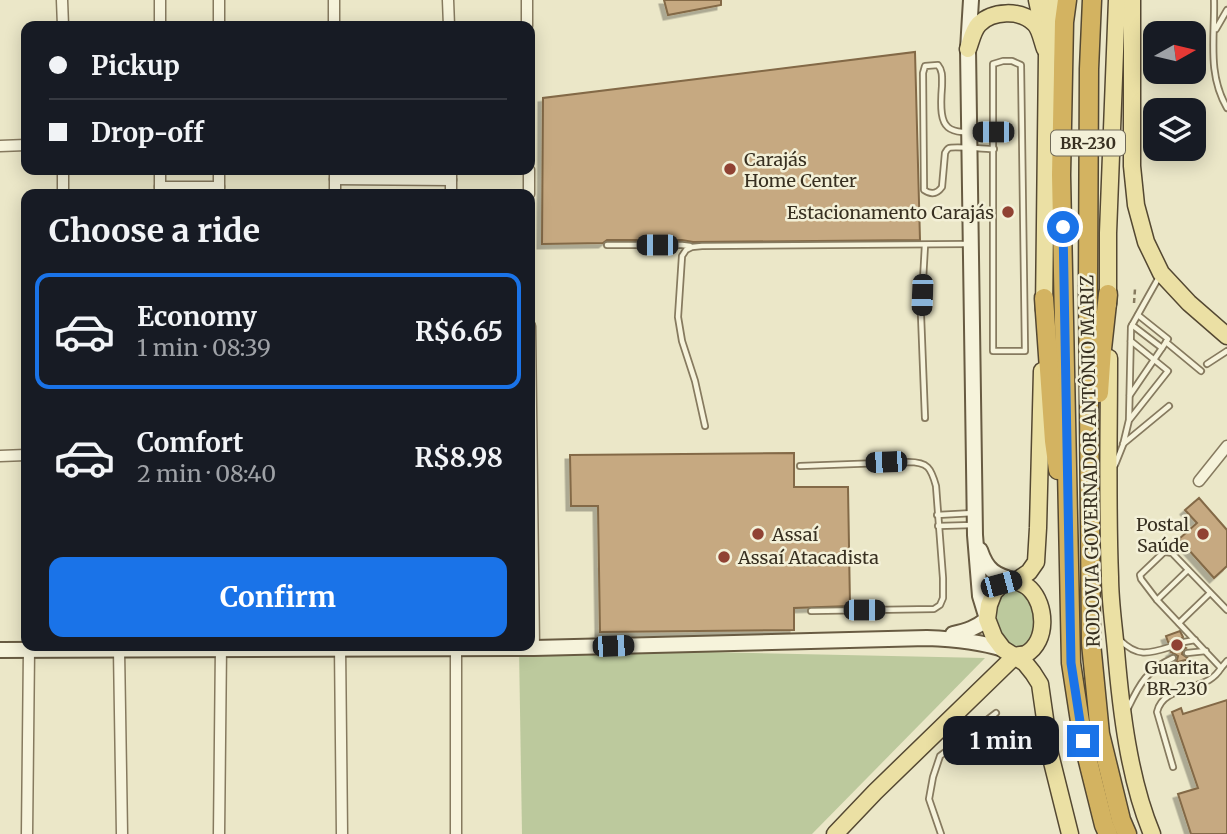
<!DOCTYPE html>
<html lang="en">
<head>
<meta charset="utf-8">
<style>
  :root { --surface:#171b24; --page:#20242c; --text:#f1f3f6; --muted:#9ea1a6; --line:#363941; --accent:#1a73e8 }
  body { margin:0; font-family:Merriweather,serif; background:var(--page); color:var(--text); height:100vh; display:flex; flex-direction:column; font-size:26px; white-space:nowrap }
  * { box-sizing:border-box; margin:0 }
  p { font-size:23px; color:var(--muted) }
  .icon { flex:none; width:38px; height:38px; fill:none; stroke:currentColor; stroke-width:2; stroke-linecap:round; stroke-linejoin:round }
  .map { position:relative; flex:1; overflow:hidden }
  .sheet { position:absolute; left:21px; top:189px; width:514px; height:462px; display:flex; flex-direction:column; background:var(--surface); border-radius:14px; box-shadow:0 4px 18px #0003 }
  .sheet>* { flex:none }
  .guide { position:absolute; left:21px; top:21px; width:514px; height:154px; border-radius:14px; box-shadow:0 4px 18px #0003; display:grid; align-content:center; height:154px; padding:0 28px; background:var(--surface) }
  .needle { width:46px; rotate:82deg }
  .tools { position:absolute; left:1143px; top:21px; display:grid; gap:14px }
  .tools a { display:grid; place-items:center; width:63px; height:63px; border-radius:14px; background:var(--surface); box-shadow:0 4px 18px #0003; font-size:35px }
  .end { position:absolute; width:32px; height:32px; margin:-16px; border:9px solid #1a73e8; background:#fff; box-shadow:0 0 0 4px #fff }
  .from { border-radius:50% }
  .bubble { position:absolute; height:49px; border-radius:14px; background:var(--surface); box-shadow:0 4px 18px #0003; font-size:23px; font-weight:700; line-height:49px; text-align:center }
  .car { position:absolute; width:21px; height:42px; margin:-21px -10px; border-radius:9px; box-shadow:0 0 5px 2px #0007; background:linear-gradient(#222 24%,#8ab4d8 0 40%,#222 0 76%,#8ab4d8 0 86%,#222 0) }
  .guide b { display:flex; align-items:center; gap:24px; height:66px; font-size:26px }
  .guide b+b { border-top:2px solid var(--line) }
  .guide i { width:18px; height:18px; background:var(--text) }
  ul { padding:0; list-style:none }
  li { display:flex; align-items:center; gap:21px; height:116px; margin:0 14px 10px; padding:0 14px; border:4px solid transparent; border-radius:14px }
  li div { flex:1 }
  li b { display:block; font-size:26px }
  li em { font-style:normal; font-weight:700 }
  li.on { border-color:var(--accent) }
  li>.icon { width:63px; height:63px; stroke-width:1.5 }
  h2 { padding:0 28px; font-size:32px; line-height:84px }
  .button { display:flex; gap:14px; margin-top:auto; padding:14px 28px }
  .button a { flex:1; height:80px; border-radius:14px; background:var(--accent); color:#fff; font-size:28px; font-weight:700; line-height:80px; text-align:center }
  .map>svg:first-child { display:block }
</style>
</head>
<body>
<div class="map">
<svg width="1227" height="834" viewBox="0 0 1227 834">
  <defs>
    <filter id="shadow"><feDropShadow dx="-4.5" dy="4.5" stdDeviation="0" flood-color="#0004"/></filter>
  </defs>
  <rect width="100%" height="100%" fill="#ebe7c8"/>
  <g fill="#bcc99d">
    <path d="M1013,588C1033,592 1034,611 1037,628C1034,633 1031,639 1027,643C1005,660 984,607 1002,593C1005,590 1009,589 1013,588Z"/>
    <path d="M519,648L985,658L812,834H522Z"/>
  </g>
  <g fill="#c6a981" stroke="#836946" stroke-width="2" filter="url(#shadow)">
    <path d="M664,0H721V5L668,15Z"/>
    <path d="M915,52L920,240L693,242L682,240H607L603,243L542,244L543,98Z"/>
    <path d="M794,453V487H848L850,606L794,608V630L600,632L598,506H571L570,455Z"/>
    <path d="M1199,498L1227,530V566L1214,578L1179,539L1197,523L1185,510Z"/>
    <path d="M1180,631L1183,637L1180,640L1179,644L1186,648L1183,650L1182,654L1189,659L1174,663L1177,660L1178,656L1171,652L1174,650L1175,646L1173,643L1168,642L1166,636Z"/>
    <path d="M1227,700V834H1191L1178,794L1198,788L1172,712L1181,708L1183,714Z"/>
  </g>
  <g fill="none" stroke-linecap="round" stroke-linejoin="round">
    <defs>
      <g id="lane">
        <path d="M1214,0C1215,38 1207,73 1227,108"/>
        <path d="M1216,29L1227,10"/>
        <path d="M1003,61H1012L1021,65L1025,351H993V64Z"/>
        <path d="M993,132C948,133 938,136 942,86C942,78 943,71 938,65L925,66L923,73L924,190C931,195 937,194 942,187L945,153C946,151 947,149 949,148C953,146 987,149 994,149"/>
        <path d="M607,245H682L690,246"/>
        <path d="M925,245L921,315L925,418"/>
        <path d="M1138,315L1168,339L1162,348"/>
        <path d="M1166,342L1201,371"/>
        <path d="M1207,364L1227,351"/>
        <path d="M1130,395L1162,348L1132,325"/>
        <path d="M1130,419L1168,371L1131,341"/>
        <path d="M705,426L695,381L682,341L678,317L682,256L686,250L692,247L702,246L967,244"/>
        <path d="M1123,444L1169,406"/>
        <path d="M1115,465L1123,445L1129,420L1131,327L1159,277"/>
        <path d="M800,466L908,462C928,462 931,468 936,486L943,578V598L940,605L934,609L811,611"/>
        <path d="M937,515L974,513"/>
        <path d="M938,526L973,525"/>
        <path d="M1157,600L1188,570"/>
        <path d="M1227,610L1172,553L1166,552L1163,553L1140,575L1141,579L1157,600L1221,668L1227,661"/>
        <path d="M1179,623L1210,593"/>
        <path d="M1120,640C1137,657 1148,654 1170,647"/>
        <path d="M1184,642L1195,640"/>
        <path d="M1187,653L1206,651"/>
        <path d="M1128,708C1140,683 1147,670 1173,658"/>
        <path d="M1173,767L1157,712C1162,689 1192,690 1209,680C1214,677 1218,673 1221,668"/>
        <path d="M941,834L929,799L933,777L940,756L996,713"/>
      </g>
      <g id="street">
        <path d="M62,0L63,26"/>
        <path d="M160,0V26"/>
        <path d="M219,0V26"/>
        <path d="M334,0V26"/>
        <path d="M448,0L449,26"/>
        <path d="M527,0V26"/>
        <path d="M0,146L26,145"/>
        <path d="M63,170V194"/>
        <path d="M219,170V194"/>
        <path d="M335,170V194"/>
        <path d="M451,170V194"/>
        <path d="M529,170V194"/>
        <path d="M335,179L451,180"/>
        <path d="M160,187H219"/>
        <path d="M160,194V170"/>
        <path d="M530,326L534,648"/>
        <path d="M0,456L26,455"/>
        <path d="M1199,481L1227,446"/>
        <path d="M340,646L342,834"/>
        <path d="M456,646V834"/>
        <path d="M119,650L122,834"/>
        <path d="M27,834L29,650"/>
        <path d="M219,834L221,646"/>
      </g>
      <g id="secondary">
        <path d="M980,550C987,571 995,575 1016,581"/>
        <path d="M953,634C967,631 976,628 987,619L980,596L975,535L968,49L971,0"/>
        <path d="M0,650L534,648L927,638C953,639 978,641 1003,649"/>
      </g>
      <g id="primary">
        <path d="M1037,0L1043,28"/>
        <path d="M1132,0V166L1136,205L1146,242L1161,273L1189,303L1227,336"/>
        <path d="M968,49C971,41 973,30 979,24C992,11 1020,9 1034,23C1040,28 1042,41 1045,49"/>
        <path d="M1108,304V233L1117,0"/>
        <path d="M1044,310L1047,54L1051,0"/>
        <path d="M1109,358C1109,431 1107,504 1110,577C1110,602 1114,627 1116,651C1121,710 1129,779 1152,834"/>
        <path d="M1042,371L1038,528L1036,562L1029,572L1016,581L1001,585L994,592L989,605L987,619L994,637L1003,649L1025,663L1033,673L1040,684L1050,754L1070,834"/>
        <path d="M835,834L875,792L1015,656C1018,655 1022,655 1026,654C1048,641 1046,605 1030,589C1026,585 1021,583 1016,581"/>
      </g>
      <g id="highway">
        <path d="M1067,0L1064,22L1061,175L1071,663L1083,741L1104,825L1108,834"/>
        <path d="M1092,0L1089,69L1088,286L1091,643L1100,734L1121,820L1127,834"/>
        <path d="M1044,298L1054,441L1058,470"/>
        <path d="M1099,393L1102,349L1108,294"/>
      </g>
    </defs>
    <use href="#lane" stroke="#867a5f" stroke-width="8"/>
    <use href="#street" stroke="#867a5f" stroke-width="13"/>
    <use href="#secondary" stroke="#685b42" stroke-width="18"/>
    <use href="#primary" stroke="#544832" stroke-width="19"/>
    <use href="#highway" stroke="#544832" stroke-width="21"/>
    <path stroke="#867a5f" stroke-width="2.5" stroke-dasharray="5 3.5" stroke-linecap="butt" d="M1134,303L1135,289"/>
    <use href="#lane" stroke="#f6f3db" stroke-width="4.5"/>
    <use href="#street" stroke="#f6f3db" stroke-width="10"/>
    <use href="#secondary" stroke="#f6f3db" stroke-width="14"/>
    <use href="#primary" stroke="#ebe0a4" stroke-width="16"/>
    <use href="#highway" stroke="#d3b361" stroke-width="18"/>
  </g>
  <g fill="none" stroke-linecap="round" stroke-linejoin="round">
    <path stroke="#1a73e8" stroke-width="9" d="M1063,227L1071,663L1083,741"/>
  </g>
  <g fill="#904233" stroke="#f3f0d7" stroke-width="2.5">
    <circle cx="730" cy="169" r="7"/>
    <circle cx="1008" cy="212" r="7"/>
    <circle cx="758" cy="534" r="7"/>
    <circle cx="1203" cy="534" r="7"/>
    <circle cx="724" cy="557" r="7"/>
    <circle cx="1177" cy="645" r="7"/>
  </g>
  <g text-anchor="middle" dominant-baseline="central" stroke-width="5" stroke-linejoin="round" paint-order="stroke">
    <rect fill="#f3f0d7" stroke="#706a58" stroke-width="2" x="1051" y="130.5" width="74" height="25" rx="5"/>
    <g font-size="16" font-weight="bold" fill="#383021">
      <text x="1088" y="143">BR-230</text>
    </g>
    <g font-size="18" fill="#383021" stroke="#f3f0d7" text-anchor="start">
      <text x="744" y="159">Carajás<tspan x="744" dy="21">Home Center</tspan></text>
      <text x="994" y="212" text-anchor="end">Estacionamento Carajás</text>
      <text x="1189" y="524" text-anchor="end">Postal<tspan x="1189" dy="21">Saúde</tspan></text>
      <text x="772" y="534">Assaí</text>
      <text x="738" y="557">Assaí Atacadista</text>
      <text x="1177" y="667" text-anchor="middle">Guarita<tspan x="1177" dy="21">BR-230</tspan></text>
    </g>
    <g font-size="18" fill="#383021" stroke="#f3f0d7">
      <text transform="translate(1090 461) rotate(-91)">RODOVIA GOVERNADOR ANTÔNIO MARIZ</text>
    </g>
  </g>
</svg>
<div class="tools">
<a><svg class="needle" viewBox="-14 -14 28 28"><path d="M0-13l5 13h-10z" fill="#e53935"/><path d="M0 13l5-13h-10z" fill="#9ea1a6"/></svg></a>
<a><svg class="icon" aria-label="layers" viewBox="0 0 24 24"><path d="M12 4l9 5-9 5-9-5zM3 14l9 5 9-5"/></svg></a>
</div>
<i class="end from" style="left:1063px;top:227px"></i>
<i class="end" style="left:1083px;top:741px"></i>
<div class="bubble" style="left:943px;top:716px;width:116px">1 min</div>
<i class="car" style="left:993px;top:132px;rotate:270deg"></i>
<i class="car" style="left:657px;top:245px;rotate:270deg"></i>
<i class="car" style="left:922px;top:295px;rotate:182deg"></i>
<i class="car" style="left:886px;top:462px;rotate:268deg"></i>
<i class="car" style="left:1001px;top:584px;rotate:75deg"></i>
<i class="car" style="left:864px;top:610px;rotate:90deg"></i>
<i class="car" style="left:613px;top:646px;rotate:88deg"></i>
<div class="guide">
<b><i class="from"></i>Pickup</b>
<b><i></i>Drop-off</b>
</div>
<section class="sheet">
<h2>Choose a ride</h2>
<ul>
<li class="on"><svg class="icon" aria-label="car" viewBox="0 0 24 24"><path d="M5 17H2v-5l4-1 3-4h7l3 4 3 1v5h-3M9 17h6M6 11h13"/><circle cx="7" cy="17" r="2"/><circle cx="17" cy="17" r="2"/></svg><div><b>Economy</b><p>1 min · 08:39</p></div><em>R$6.65</em></li>
<li><svg class="icon" aria-label="car" viewBox="0 0 24 24"><path d="M5 17H2v-5l4-1 3-4h7l3 4 3 1v5h-3M9 17h6M6 11h13"/><circle cx="7" cy="17" r="2"/><circle cx="17" cy="17" r="2"/></svg><div><b>Comfort</b><p>2 min · 08:40</p></div><em>R$8.98</em></li>
</ul>
<div class="button"><a>Confirm</a></div>
</section>
</div>
</body>
</html>
